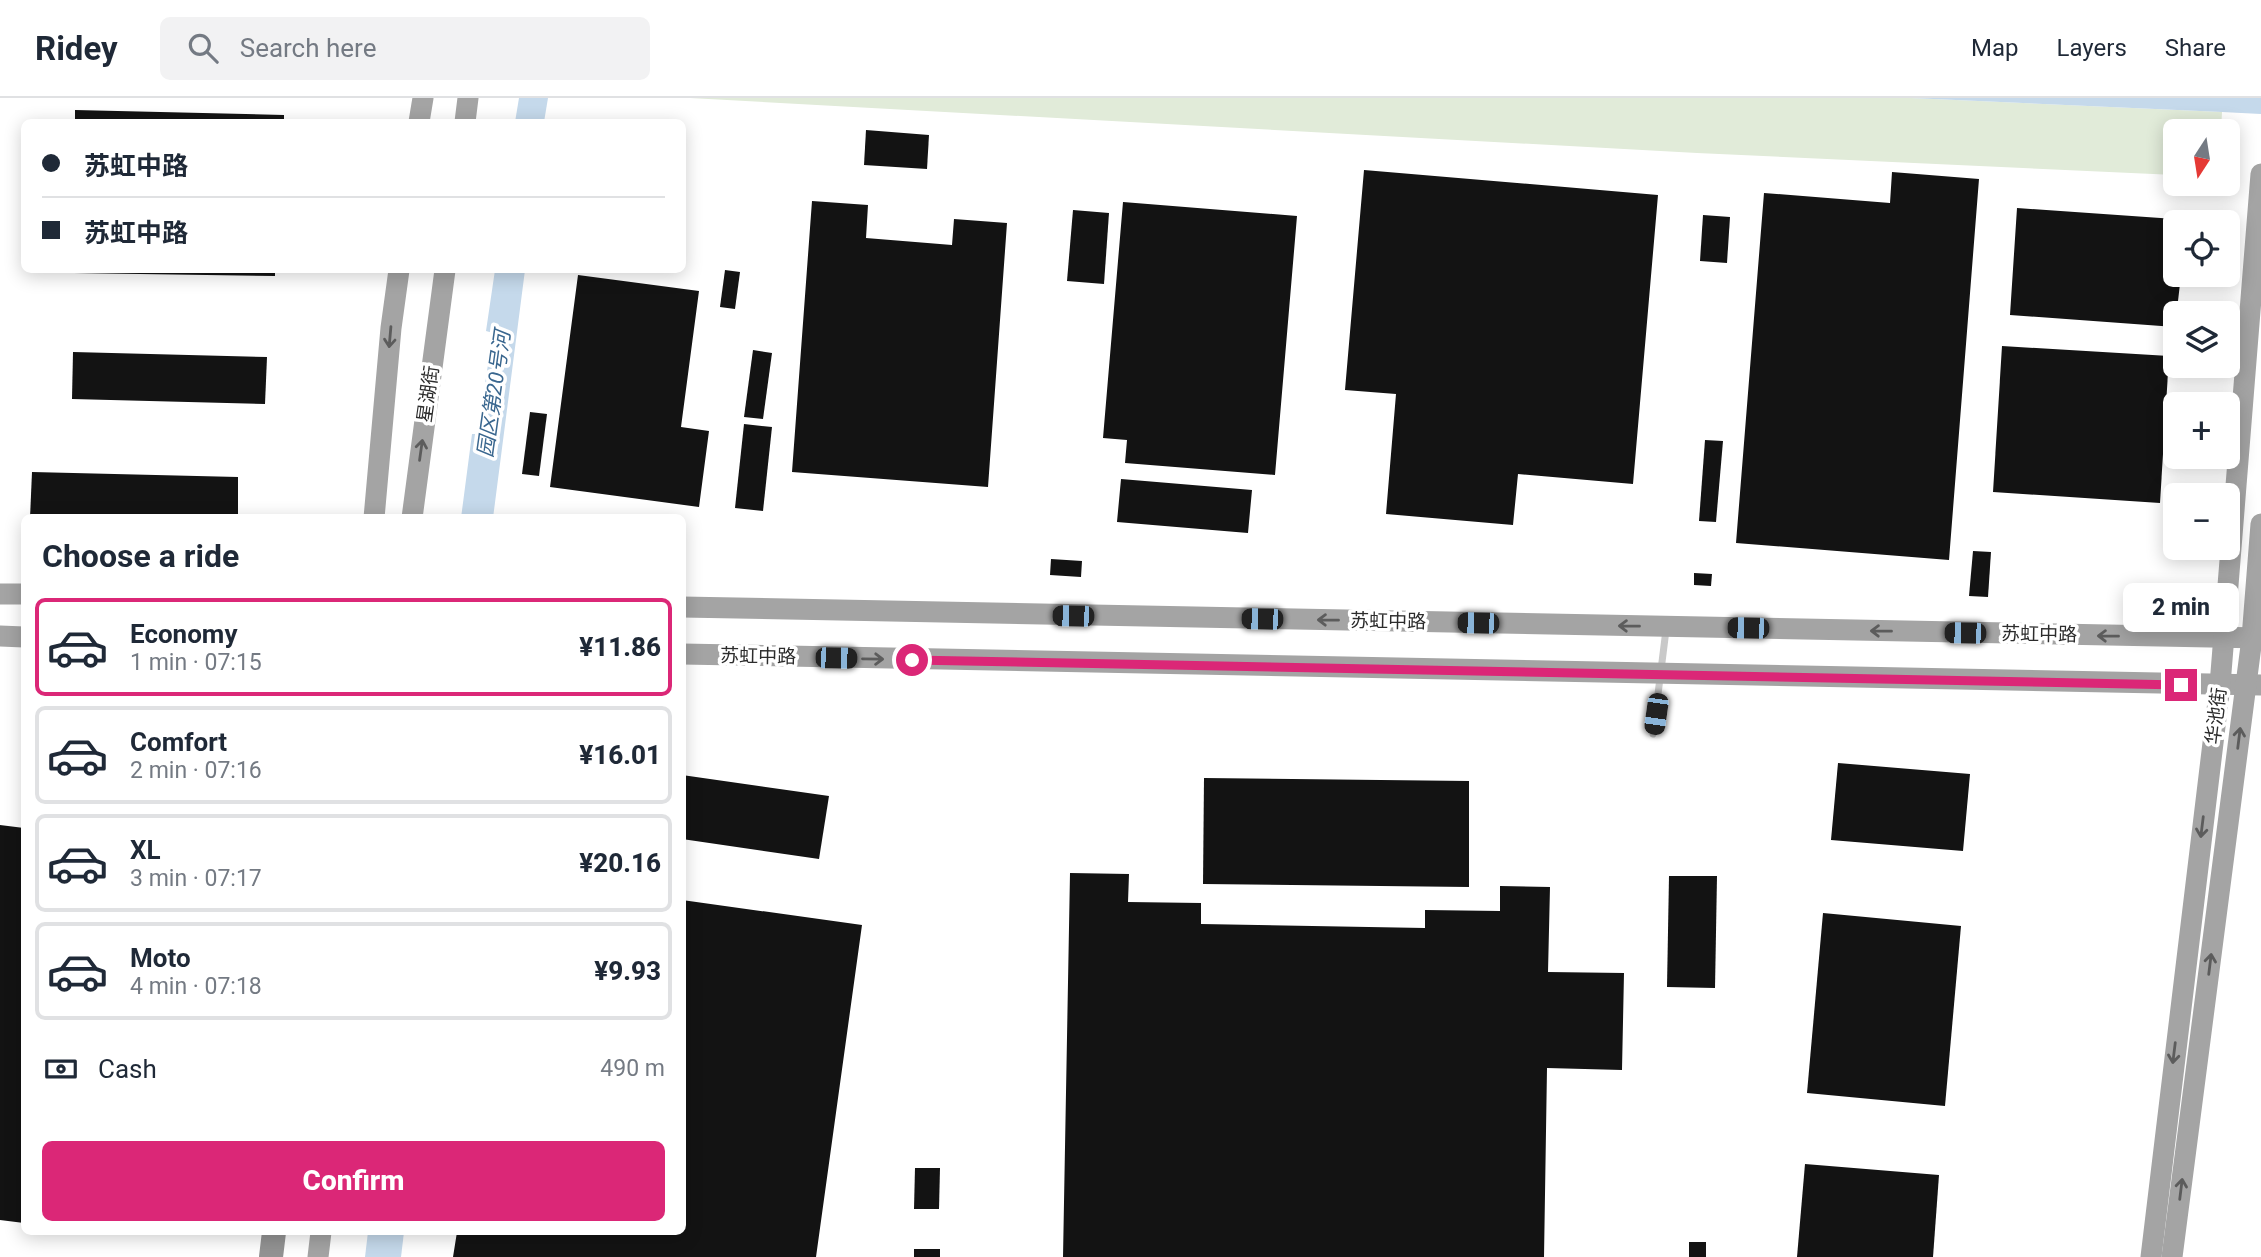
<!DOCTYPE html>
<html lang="en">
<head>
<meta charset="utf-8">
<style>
  :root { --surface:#fff; --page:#f2f2f3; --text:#1f2937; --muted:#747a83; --line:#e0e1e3; --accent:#db2777 }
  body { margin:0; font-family:Roboto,"Noto Sans SC",sans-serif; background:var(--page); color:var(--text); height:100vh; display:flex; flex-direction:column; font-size:26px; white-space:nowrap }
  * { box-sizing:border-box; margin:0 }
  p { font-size:23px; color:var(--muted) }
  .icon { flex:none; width:38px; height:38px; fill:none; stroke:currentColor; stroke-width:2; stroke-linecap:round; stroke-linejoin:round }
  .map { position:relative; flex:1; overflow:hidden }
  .drawer { position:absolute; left:21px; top:416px; width:665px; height:721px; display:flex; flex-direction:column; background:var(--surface); border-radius:10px; box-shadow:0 4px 18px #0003 }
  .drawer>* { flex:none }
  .banner { position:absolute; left:21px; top:21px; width:665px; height:154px; border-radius:10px; box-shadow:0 4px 18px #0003; display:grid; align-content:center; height:154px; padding:0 21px; background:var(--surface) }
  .needle { width:46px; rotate:192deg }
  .fabs { position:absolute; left:2163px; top:21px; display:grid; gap:14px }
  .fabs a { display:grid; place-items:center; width:77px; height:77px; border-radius:10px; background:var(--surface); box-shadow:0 4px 18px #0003; font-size:35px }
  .end { position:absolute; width:32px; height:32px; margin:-16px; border:9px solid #db2777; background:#fff; box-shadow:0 0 0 4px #fff }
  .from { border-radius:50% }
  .bubble { position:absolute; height:49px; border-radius:10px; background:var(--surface); box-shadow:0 4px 18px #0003; font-size:23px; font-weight:800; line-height:49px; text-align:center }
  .car { position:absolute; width:21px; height:42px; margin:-21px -10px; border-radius:9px; box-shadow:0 0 5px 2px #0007; background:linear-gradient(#222 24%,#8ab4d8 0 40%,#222 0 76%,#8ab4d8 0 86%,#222 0) }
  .banner b { display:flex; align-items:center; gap:24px; height:66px; font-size:26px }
  .banner b+b { border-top:2px solid var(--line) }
  .banner i { width:18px; height:18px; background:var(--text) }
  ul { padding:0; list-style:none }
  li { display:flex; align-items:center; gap:21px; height:98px; margin:0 14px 10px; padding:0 7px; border:4px solid var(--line); border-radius:10px }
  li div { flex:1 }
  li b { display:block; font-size:26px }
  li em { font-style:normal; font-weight:800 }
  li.current { border-color:var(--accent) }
  li>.icon { width:63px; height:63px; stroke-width:1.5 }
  h2 { padding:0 21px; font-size:32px; line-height:84px }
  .pay { display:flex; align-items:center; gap:18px; height:77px; padding:0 21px; font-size:26px }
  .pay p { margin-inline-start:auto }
  .button { display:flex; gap:14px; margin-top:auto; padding:14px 21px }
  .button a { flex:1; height:80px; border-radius:10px; background:var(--accent); color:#fff; font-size:28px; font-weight:800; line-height:80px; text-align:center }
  header { display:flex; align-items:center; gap:42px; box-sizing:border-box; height:98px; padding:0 35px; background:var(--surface); border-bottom:2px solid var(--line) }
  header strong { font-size:33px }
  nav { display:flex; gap:38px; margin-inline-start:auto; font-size:24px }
  .search { width:490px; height:63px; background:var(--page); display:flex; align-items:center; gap:18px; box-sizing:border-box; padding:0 24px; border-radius:10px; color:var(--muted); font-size:26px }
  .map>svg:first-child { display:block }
</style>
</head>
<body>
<header>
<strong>Ridey</strong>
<div class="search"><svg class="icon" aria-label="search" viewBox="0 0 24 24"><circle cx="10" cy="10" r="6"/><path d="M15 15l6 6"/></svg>Search here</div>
<nav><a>Map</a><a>Layers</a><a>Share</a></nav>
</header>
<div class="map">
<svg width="2261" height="1159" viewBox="0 0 2261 1159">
  <rect width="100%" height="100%" fill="#fff"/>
  <path fill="#e1ebd9" d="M690,0H1911L2222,14L2221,33H2175V77L1697,55Z"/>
  <g fill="#c5d9eb">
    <path d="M519,0H548L544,24H515Z"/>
    <path d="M1911,0H2261V16L2222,14Z"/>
    <path d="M495,172H525L493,420H461L472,336H477L493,235L486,233Z"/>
    <path d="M368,1134H404L401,1159H365Z"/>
  </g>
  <g fill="#131313">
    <path d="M75,12L284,17V24H75Z"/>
    <path d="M866,32L929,37L927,71L864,67Z"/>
    <path d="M1364,72L1658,97L1633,386L1518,376L1513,427L1386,416L1396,296L1345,292Z"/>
    <path d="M1892,74L1979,81L1949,462L1736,445L1764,95L1890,105Z"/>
    <path d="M812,103L868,107L866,140L952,147L954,121L1007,125L988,389L792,374Z"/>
    <path d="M1123,104L1297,118L1275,377L1125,365L1127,342L1103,340Z"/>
    <path d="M2017,110L2189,122L2175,124V177H2181L2175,229L2010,217Z"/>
    <path d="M1073,112L1109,115L1104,186L1067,183Z"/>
    <path d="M1703,117L1730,119L1727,165L1700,163Z"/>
    <path d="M74,172H275V178L74,175Z"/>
    <path d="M725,172L740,174L735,211L720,209Z"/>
    <path d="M578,177L699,193L681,329L709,333L699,409L550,389Z"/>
    <path d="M2002,248L2169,258L2160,405L1993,394Z"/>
    <path d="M753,252L772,255L763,321L744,319Z"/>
    <path d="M73,254L267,259L265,306L72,301Z"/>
    <path d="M530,314L547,316L539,378L522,376Z"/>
    <path d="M744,326L772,329L763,413L735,410Z"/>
    <path d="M1705,342L1723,343L1716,424L1699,423Z"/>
    <path d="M32,374L238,379V420H30Z"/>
    <path d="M1121,381L1252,392L1248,435L1117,424Z"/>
    <path d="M1973,453L1991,454L1988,499L1969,498Z"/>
    <path d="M1051,461L1082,463L1081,479L1050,477Z"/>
    <path d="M1694,475L1712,476L1711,488L1694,487Z"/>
    <path d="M1838,665L1970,676L1963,753L1831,742Z"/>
    <path d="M682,677L829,698L819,761L682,741Z"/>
    <path d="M1204,680L1469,683V789L1203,786Z"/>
    <path d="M0,727L24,730V1125L0,1122Z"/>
    <path d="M1070,775L1129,776L1128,804L1201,805V826L1425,830V812L1500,813V788L1550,789L1548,874L1624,875L1622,972L1547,970L1544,1159H1063Z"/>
    <path d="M1669,778H1717L1715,890L1667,889Z"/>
    <path d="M682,802L862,827L816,1159H453L457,1134H682Z"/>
    <path d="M1823,815L1961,828L1945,1008L1807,995Z"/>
    <path d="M1805,1066L1939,1077L1933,1159H1797Z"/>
    <path d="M915,1070H940L939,1111H914Z"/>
    <rect x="1689" y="1144" width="17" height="15"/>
    <rect x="914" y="1151" width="26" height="8"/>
  </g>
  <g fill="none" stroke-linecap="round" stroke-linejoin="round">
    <path stroke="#c9c9c9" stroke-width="7" d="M1653,636L1666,532"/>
    <g stroke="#a4a4a4" stroke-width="21">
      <path d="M419,24L423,0"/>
      <path d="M465,24L468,0"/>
      <path d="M374,420L391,230L399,172"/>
      <path d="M412,420L445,172"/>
      <path d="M0,496H24"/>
      <path d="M682,509L2261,540"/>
      <path d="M0,538L24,539"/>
      <path d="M682,556L2261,587"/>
      <path d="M318,1159L321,1134"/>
      <path d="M2151,1159L2220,587L2261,76"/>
      <path d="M2172,1159L2252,540L2261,426"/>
    </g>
    <path stroke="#939393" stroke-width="24" d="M271,1159L274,1134"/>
  </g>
  <defs><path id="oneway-shaft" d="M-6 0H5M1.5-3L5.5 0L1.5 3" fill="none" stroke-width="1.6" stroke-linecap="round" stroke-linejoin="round" transform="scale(1.75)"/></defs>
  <g stroke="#5c5c5c">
    <use href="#oneway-shaft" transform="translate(390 239) rotate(95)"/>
    <use href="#oneway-shaft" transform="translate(421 352) rotate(-82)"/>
    <use href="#oneway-shaft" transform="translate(1328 522) rotate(-179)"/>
    <use href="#oneway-shaft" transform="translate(1629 528) rotate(-179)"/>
    <use href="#oneway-shaft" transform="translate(1881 533) rotate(-179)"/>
    <use href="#oneway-shaft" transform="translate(2108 538) rotate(-179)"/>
    <use href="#oneway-shaft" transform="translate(873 561) rotate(1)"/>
    <use href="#oneway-shaft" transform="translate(2239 640) rotate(-83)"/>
    <use href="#oneway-shaft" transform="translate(2202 729) rotate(97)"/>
    <use href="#oneway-shaft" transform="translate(2210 866) rotate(-83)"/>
    <use href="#oneway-shaft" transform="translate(2174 955) rotate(97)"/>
    <use href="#oneway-shaft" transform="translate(2181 1091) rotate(-83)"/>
  </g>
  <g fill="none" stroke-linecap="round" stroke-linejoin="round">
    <path stroke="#db2777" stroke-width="9" d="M912,562L2181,587"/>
  </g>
  <g text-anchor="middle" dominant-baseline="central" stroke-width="7" stroke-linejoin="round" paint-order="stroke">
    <g font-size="19" fill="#2c2c2c" stroke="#fff">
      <text transform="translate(428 296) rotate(-82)">星湖街</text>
      <text transform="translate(1388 523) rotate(1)">苏虹中路</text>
      <text transform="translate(2039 536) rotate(1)">苏虹中路</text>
      <text transform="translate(758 558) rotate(1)">苏虹中路</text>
      <text transform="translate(2216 618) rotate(-83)">华池街</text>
    </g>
    <g font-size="21" font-style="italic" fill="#3a678f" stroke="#fff">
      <text transform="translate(494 296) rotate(-82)">园区第20号河</text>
    </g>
  </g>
</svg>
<div class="fabs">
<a><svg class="needle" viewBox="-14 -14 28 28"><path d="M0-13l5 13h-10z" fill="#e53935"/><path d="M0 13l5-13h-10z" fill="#747a83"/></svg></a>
<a><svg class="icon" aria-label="locate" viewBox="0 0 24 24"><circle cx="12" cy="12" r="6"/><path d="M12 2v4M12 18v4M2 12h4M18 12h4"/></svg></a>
<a><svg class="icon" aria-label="layers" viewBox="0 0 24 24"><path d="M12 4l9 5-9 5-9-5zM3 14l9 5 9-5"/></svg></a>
<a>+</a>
<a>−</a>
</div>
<i class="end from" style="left:912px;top:562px"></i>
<i class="end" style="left:2181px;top:587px"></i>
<div class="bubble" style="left:2123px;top:485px;width:116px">2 min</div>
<i class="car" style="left:1073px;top:518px;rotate:271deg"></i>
<i class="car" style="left:1262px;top:521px;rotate:271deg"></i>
<i class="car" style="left:1478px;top:525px;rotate:271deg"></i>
<i class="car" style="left:1748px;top:530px;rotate:271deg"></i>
<i class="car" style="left:1965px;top:535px;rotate:271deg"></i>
<i class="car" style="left:836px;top:560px;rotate:91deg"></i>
<i class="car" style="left:1656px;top:616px;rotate:188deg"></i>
<div class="banner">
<b><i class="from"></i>苏虹中路</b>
<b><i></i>苏虹中路</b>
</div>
<section class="drawer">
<h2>Choose a ride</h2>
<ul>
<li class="current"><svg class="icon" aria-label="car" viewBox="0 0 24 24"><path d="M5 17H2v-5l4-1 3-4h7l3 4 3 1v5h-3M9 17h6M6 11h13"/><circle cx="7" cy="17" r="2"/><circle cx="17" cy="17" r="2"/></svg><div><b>Economy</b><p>1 min · 07:15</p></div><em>¥11.86</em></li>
<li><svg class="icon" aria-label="car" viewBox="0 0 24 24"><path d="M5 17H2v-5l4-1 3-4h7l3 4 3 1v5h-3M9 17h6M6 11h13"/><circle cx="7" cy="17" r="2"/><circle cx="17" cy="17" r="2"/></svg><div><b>Comfort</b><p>2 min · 07:16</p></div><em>¥16.01</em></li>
<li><svg class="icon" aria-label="car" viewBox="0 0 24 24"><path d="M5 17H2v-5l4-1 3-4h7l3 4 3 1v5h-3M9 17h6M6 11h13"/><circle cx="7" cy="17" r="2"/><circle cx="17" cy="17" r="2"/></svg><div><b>XL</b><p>3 min · 07:17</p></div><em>¥20.16</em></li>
<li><svg class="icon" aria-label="car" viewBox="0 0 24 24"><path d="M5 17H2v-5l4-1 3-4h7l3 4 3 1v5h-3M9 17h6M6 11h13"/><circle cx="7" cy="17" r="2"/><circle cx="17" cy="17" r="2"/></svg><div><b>Moto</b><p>4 min · 07:18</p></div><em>¥9.93</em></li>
</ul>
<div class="pay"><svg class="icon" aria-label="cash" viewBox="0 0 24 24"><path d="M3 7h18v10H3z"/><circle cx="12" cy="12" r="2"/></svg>Cash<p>490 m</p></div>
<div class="button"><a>Confirm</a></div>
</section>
</div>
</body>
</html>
